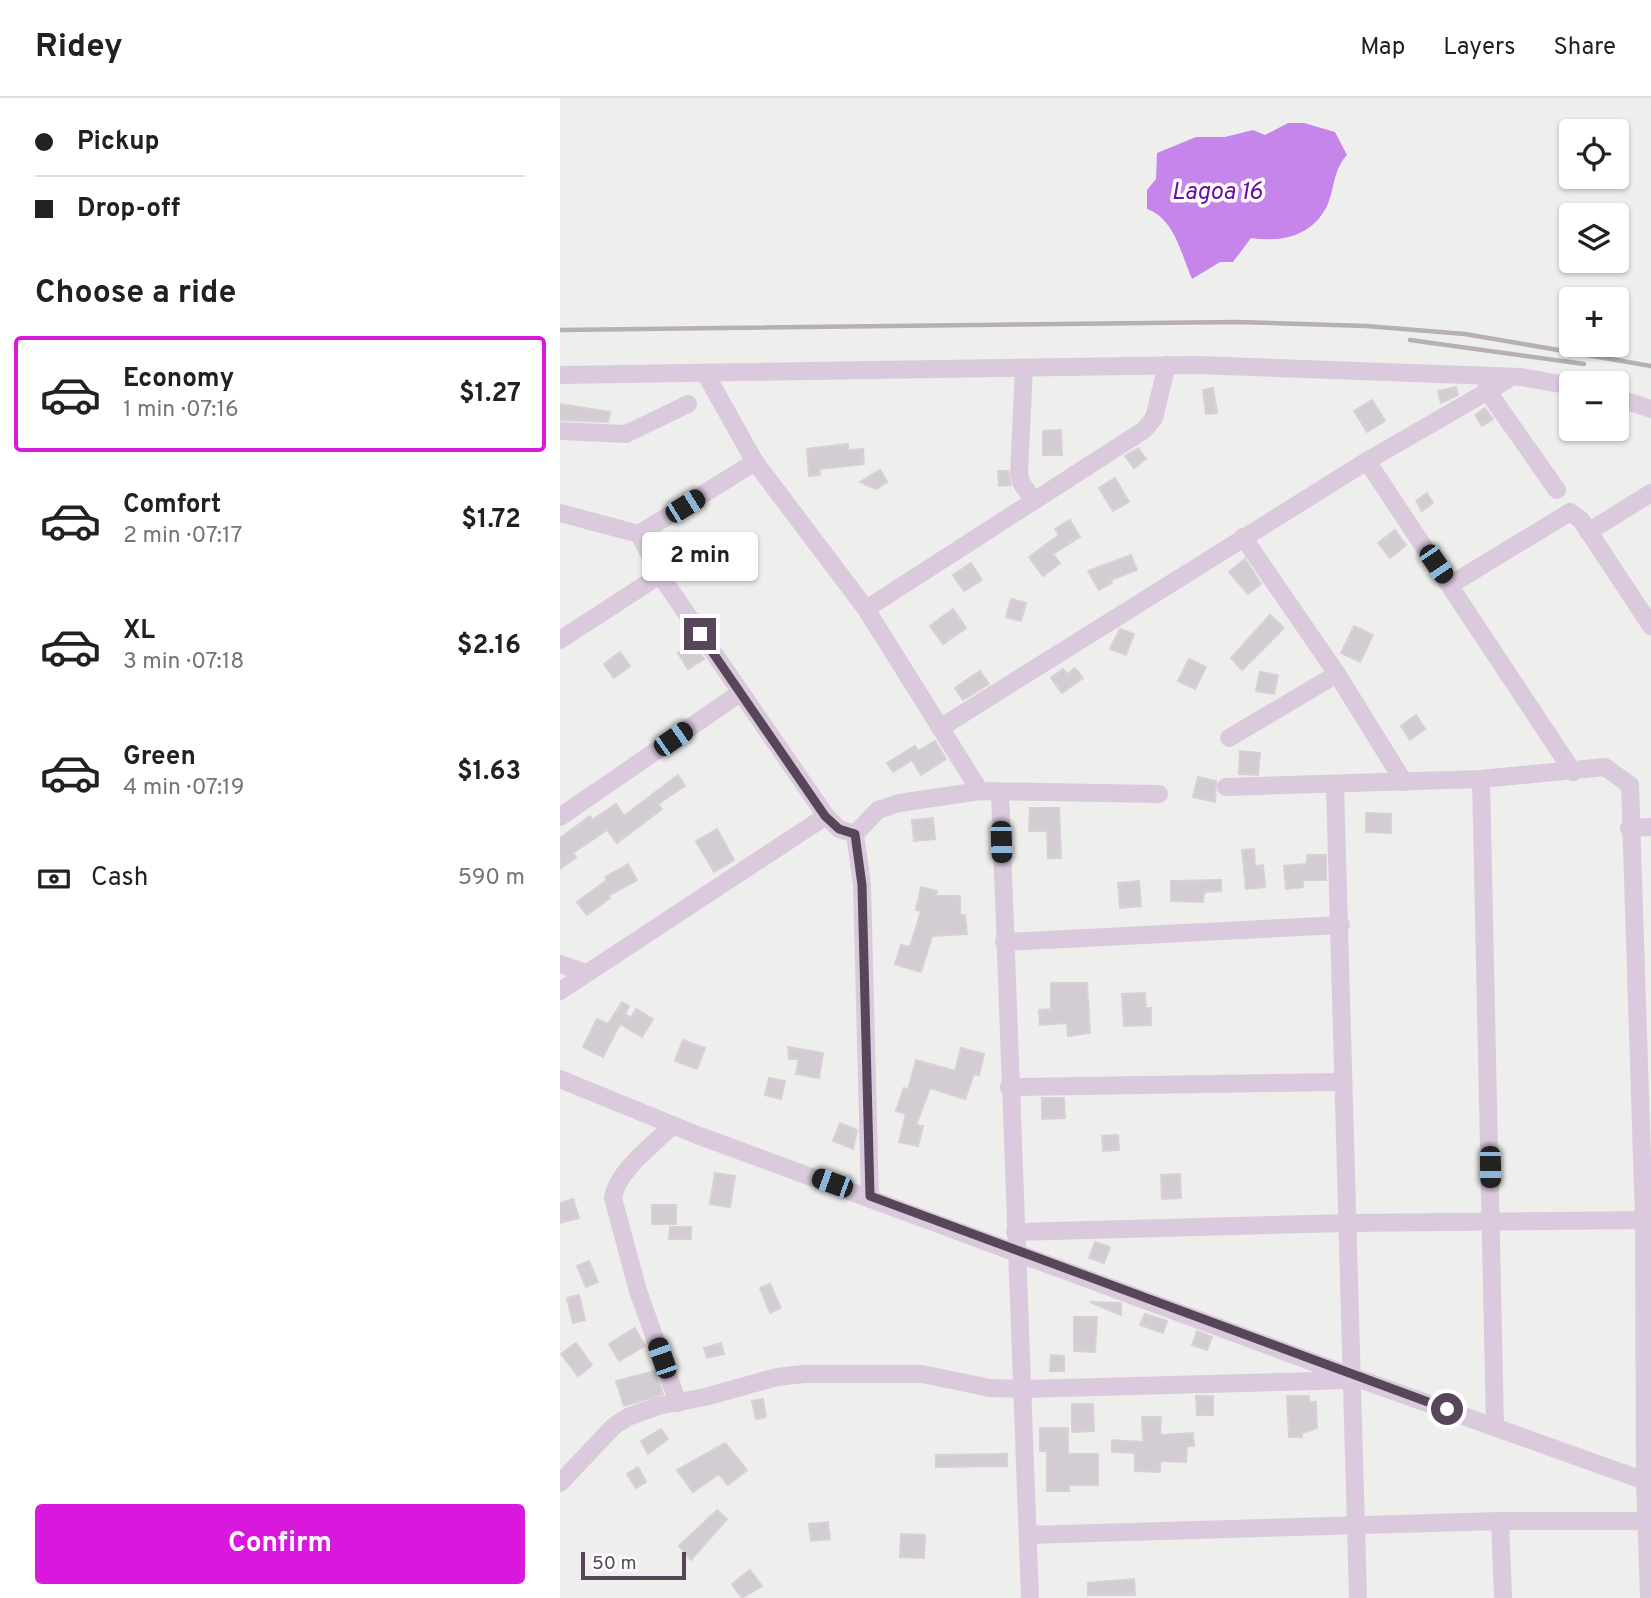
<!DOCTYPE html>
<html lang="en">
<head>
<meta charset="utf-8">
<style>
  :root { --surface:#fff; --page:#f2f2f2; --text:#202124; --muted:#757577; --line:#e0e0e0; --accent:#d818dd }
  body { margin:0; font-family:Overpass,sans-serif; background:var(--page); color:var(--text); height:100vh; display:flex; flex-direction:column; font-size:26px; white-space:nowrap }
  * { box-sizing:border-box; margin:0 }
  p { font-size:23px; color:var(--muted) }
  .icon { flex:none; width:38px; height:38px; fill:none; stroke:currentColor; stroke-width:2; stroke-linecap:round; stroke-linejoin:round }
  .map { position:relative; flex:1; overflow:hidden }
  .panel { display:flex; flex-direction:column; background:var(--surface); width:560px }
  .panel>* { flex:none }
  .top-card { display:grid; align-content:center; height:154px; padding:0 35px; background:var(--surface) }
  .buttons { position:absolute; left:999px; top:21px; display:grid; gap:14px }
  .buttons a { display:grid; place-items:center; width:70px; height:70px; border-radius:7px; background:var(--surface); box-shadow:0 2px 5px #0004; font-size:35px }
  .scale { position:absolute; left:21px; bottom:18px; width:105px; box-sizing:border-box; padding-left:7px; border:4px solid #574559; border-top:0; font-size:19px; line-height:24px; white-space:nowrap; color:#574559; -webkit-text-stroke:5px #fff; paint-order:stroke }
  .end { position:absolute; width:32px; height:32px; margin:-16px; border:9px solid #574559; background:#fff; box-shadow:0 0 0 4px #fff }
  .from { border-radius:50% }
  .bubble { position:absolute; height:49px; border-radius:7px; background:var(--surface); box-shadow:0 2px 5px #0004; font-size:23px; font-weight:700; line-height:49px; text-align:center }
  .car { position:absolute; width:21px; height:42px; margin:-21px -10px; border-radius:9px; box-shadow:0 0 5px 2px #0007; background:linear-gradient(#222 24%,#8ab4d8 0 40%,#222 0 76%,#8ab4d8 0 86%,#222 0) }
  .top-card b { display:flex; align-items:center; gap:24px; height:66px; font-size:26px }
  .top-card b+b { border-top:2px solid var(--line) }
  .top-card i { width:18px; height:18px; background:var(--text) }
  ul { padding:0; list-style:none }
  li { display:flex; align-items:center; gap:21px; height:116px; margin:0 14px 10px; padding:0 21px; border:4px solid transparent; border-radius:7px }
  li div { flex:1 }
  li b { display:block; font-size:26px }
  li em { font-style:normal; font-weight:700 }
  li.active { border-color:var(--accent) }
  li>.icon { width:63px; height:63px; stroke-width:1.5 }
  h2 { padding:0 35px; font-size:32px; line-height:84px }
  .pay { display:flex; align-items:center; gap:18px; height:77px; padding:0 35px; font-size:26px }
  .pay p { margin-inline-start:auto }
  .button { display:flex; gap:14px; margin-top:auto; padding:14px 35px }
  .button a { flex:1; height:80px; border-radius:7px; background:var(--accent); color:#fff; font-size:28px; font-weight:700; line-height:80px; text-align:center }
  header { display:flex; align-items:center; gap:42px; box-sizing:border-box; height:98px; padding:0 35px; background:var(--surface); border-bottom:2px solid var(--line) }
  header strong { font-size:33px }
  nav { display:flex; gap:38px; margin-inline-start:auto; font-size:24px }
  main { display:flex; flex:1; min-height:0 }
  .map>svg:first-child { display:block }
</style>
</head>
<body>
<header>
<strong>Ridey</strong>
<nav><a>Map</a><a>Layers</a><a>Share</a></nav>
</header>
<main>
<section class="panel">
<div class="top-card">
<b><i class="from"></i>Pickup</b>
<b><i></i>Drop-off</b>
</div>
<h2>Choose a ride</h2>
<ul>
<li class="active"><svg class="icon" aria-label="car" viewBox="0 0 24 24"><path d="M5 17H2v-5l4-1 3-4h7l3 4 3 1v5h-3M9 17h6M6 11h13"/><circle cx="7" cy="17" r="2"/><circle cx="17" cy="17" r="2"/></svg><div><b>Economy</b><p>1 min · 07:16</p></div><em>$1.27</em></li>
<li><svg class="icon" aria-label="car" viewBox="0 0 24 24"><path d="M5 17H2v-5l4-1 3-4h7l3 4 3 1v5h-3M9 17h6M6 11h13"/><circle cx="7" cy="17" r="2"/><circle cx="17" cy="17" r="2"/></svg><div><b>Comfort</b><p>2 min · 07:17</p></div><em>$1.72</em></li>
<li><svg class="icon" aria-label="car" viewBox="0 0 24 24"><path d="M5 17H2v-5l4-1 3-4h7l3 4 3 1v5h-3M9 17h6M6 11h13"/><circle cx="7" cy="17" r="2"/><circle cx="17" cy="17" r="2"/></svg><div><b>XL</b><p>3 min · 07:18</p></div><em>$2.16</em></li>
<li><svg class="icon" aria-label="car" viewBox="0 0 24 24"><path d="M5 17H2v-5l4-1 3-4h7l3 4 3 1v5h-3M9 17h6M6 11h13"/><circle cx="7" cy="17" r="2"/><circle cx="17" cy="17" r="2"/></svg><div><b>Green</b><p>4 min · 07:19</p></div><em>$1.63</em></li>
</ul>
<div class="pay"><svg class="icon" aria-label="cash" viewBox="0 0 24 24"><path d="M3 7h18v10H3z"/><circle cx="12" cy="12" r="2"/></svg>Cash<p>590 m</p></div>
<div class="button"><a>Confirm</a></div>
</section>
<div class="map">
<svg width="1091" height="1500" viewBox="0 0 1091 1500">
  <rect width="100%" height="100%" fill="#eeefec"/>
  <path fill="#c585eb" d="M728,25H744L775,34L787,57C774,71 775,86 769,103C756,137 723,145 691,140L673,164H660L632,181C621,156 615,121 587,111V92L596,81L597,55L636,39H665L693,32L705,37Z"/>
  <g fill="#d3ccd3" stroke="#d8d0d7" stroke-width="2">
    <path d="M896,289L898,297L881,305L878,293Z"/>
    <path d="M653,290L657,315L646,316L643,292Z"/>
    <path d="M812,302L825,323L807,334L794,313Z"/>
    <path d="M0,306L50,314L48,324L0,322Z"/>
    <path d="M925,310L933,321L922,328L915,317Z"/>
    <path d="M501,332L502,357H483V333Z"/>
    <path d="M288,346V352L303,351L304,366L259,371L260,377L249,378L247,351Z"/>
    <path d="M578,350L586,361L574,370L565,358Z"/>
    <path d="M320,372L327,384L316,391L300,384Z"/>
    <path d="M438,373H448L451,387L439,388Z"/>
    <path d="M555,380L569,404L553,413L539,390Z"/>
    <path d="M867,395L873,405L862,413L856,403Z"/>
    <path d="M510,422L520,439L493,456L500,465L483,478L469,459L499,437L495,431Z"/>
    <path d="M835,432L846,447L830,460L818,445Z"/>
    <path d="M133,437L154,438L153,456L131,455Z"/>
    <path d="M571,457L577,472L550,482L552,485L539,492L528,473Z"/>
    <path d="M685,461L701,486L688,496L669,474Z"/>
    <path d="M411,465L422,482L404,493L393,477Z"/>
    <path d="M451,501L466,505L461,523L446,519Z"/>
    <path d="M393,511L406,530L383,546L370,528Z"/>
    <path d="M710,517L724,530L682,572L671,560Z"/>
    <path d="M794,528L813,537L800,564L781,555Z"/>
    <path d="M560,531L574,536L566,557L550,551Z"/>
    <path d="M133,545L144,561L128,571L118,555Z"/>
    <path d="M60,554L70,568L54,580L44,566Z"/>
    <path d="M629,561L646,569L635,591L618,583Z"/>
    <path d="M515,570L523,580L502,595L491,580L503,571L507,576Z"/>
    <path d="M420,573L429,586L403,602L395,590Z"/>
    <path d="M700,574L718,577L714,596L696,593Z"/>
    <path d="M856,617L865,631L850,642L841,628Z"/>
    <path d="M375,643L386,661L361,677L352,662L333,674L327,665L355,648L358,653Z"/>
    <path d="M680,653L700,655L698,677L679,676Z"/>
    <path d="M118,677L125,688L98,706L102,711L57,745L47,732L13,755L16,759L0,771V740L30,718L32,722L56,706L64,718Z"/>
    <path d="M638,679L656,683L655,704L633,699Z"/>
    <path d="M470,710H499L501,760H488L487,733H469Z"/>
    <path d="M806,715L831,716V735L806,734Z"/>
    <path d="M373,720L375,741L354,743L352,722Z"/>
    <path d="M157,731L174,762L154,774L136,743Z"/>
    <path d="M694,751L695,768L703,767L705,789L686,791L682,752Z"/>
    <path d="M747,757H766V782H743V789L726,791L724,768L747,766Z"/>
    <path d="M68,766L77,782L48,798L50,800L27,817L17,804L47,782L45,779Z"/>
    <path d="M661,782V793L644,794L643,804L611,803V783Z"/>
    <path d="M579,783L581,808L560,810L558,785Z"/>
    <path d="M361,789L377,793L375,798H400V817H405L407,836L372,838L361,874L335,866L341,847L350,849L361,813L356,812Z"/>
    <path d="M491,885H527L530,935L508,938L507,925L480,927L479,912L491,911Z"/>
    <path d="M585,895L586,910H591V927L564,928L562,896Z"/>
    <path d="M62,904L69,908L65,916L71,920L76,911L93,921L82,939L60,926L43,959L23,949L37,921L48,926Z"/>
    <path d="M123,942L145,950L137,971L115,963Z"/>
    <path d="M228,949L263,955L259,980L236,976L239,961H229Z"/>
    <path d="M401,950L424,956L419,977L414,976L405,1001L370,990L356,1027L363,1028L358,1048L339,1044L346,1016L336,1013L344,990L348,992L356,962L395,973Z"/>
    <path d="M209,980L225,983L221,1001L205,997Z"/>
    <path d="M482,1000H504L505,1020L482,1021Z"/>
    <path d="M280,1025L297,1032L293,1051L273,1043Z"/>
    <path d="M558,1037L559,1052L543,1053L542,1038Z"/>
    <path d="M155,1075L175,1078L170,1109L150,1106Z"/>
    <path d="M620,1076L621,1100L602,1101L601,1077Z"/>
    <path d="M13,1101L19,1120L0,1125V1105Z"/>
    <rect x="92" y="1107" width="24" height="19"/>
    <path d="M110,1129H131V1141H109Z"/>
    <path d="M535,1144L550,1149L544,1165L529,1160Z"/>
    <path d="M29,1163L38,1184L26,1189L17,1168Z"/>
    <path d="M210,1186L221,1210L210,1215L200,1190Z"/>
    <path d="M19,1197L25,1222L13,1225L7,1200Z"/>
    <path d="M530,1204L561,1205V1217Z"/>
    <path d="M585,1216L607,1223L603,1235L580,1227Z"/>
    <path d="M514,1219H537L535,1254L514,1253Z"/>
    <path d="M75,1230L85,1248L59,1263L49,1246Z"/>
    <path d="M637,1233L652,1239L647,1252L632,1247Z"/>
    <path d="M16,1245L32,1267L18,1278L1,1256Z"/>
    <path d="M161,1245L164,1256L147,1260L144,1250Z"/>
    <path d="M491,1257L504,1258V1273H490Z"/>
    <path d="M95,1273L103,1296L64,1308L56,1283Z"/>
    <path d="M636,1298H653V1317H637Z"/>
    <path d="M727,1298H749V1304H756L757,1330L742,1335V1339H729Z"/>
    <path d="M203,1301L206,1319L196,1321L192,1303Z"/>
    <path d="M512,1306H533L534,1333L512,1334Z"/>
    <path d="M582,1319H601L600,1337L633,1335L634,1348H627L626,1364L600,1363V1374L575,1373V1355L552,1354V1342L583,1344Z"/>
    <path d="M480,1330H508V1356H538V1387H509V1393H487V1353H480Z"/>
    <path d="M101,1331L108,1341L88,1356L81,1343Z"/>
    <path d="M165,1345L187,1372L168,1387L159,1376L133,1394L117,1372Z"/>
    <path d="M447,1356V1368L376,1369V1357Z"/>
    <path d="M78,1369L86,1384L76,1390L67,1376Z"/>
    <path d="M157,1412L167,1421L131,1462L119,1448Z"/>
    <path d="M268,1424L270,1441L251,1443L249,1426Z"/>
    <path d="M341,1436L365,1437L364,1460L340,1459Z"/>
    <path d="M190,1472L202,1488L182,1500L172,1486Z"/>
    <path d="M574,1481L575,1497H528V1485Z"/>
  </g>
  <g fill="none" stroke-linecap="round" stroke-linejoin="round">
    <g stroke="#dbcadd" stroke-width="18">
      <path d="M464,270L459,376L462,386L474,403"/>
      <path d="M145,275L195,364L306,511L420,693"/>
      <path d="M0,277L637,267L961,279L1012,288"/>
      <path d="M926,291L997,392"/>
      <path d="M1057,300L1091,311"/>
      <path d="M0,333L66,336L128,306"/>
      <path d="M807,363L1013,674"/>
      <path d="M0,415L79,436L195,364"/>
      <path d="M1028,434L1091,395"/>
      <path d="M79,436L100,477L266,718"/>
      <path d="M683,439L777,576L844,684"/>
      <path d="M890,487L1010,414L1021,422L1091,528"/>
      <path d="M306,511L584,332L594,320L607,267"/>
      <path d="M0,542L100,477"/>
      <path d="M380,630L807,363L947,282"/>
      <path d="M669,640L777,576"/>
      <path d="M921,681L935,1328"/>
      <path d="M775,687L798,1500"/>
      <path d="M666,689L921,681L1045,669L1070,687L1084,1122L1085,1383L1089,1500"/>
      <path d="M440,694L470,1500"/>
      <path d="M0,719L180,595"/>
      <path d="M1069,730L1091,729"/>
      <path d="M295,736L302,787L310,1099"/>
      <path d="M295,736L318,712L339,705L420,693L599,696"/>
      <path d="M444,844L781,827"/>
      <path d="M0,866L26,875"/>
      <path d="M0,893L266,718L279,731L295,736"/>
      <path d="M0,981L137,1037L791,1278L1091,1385"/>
      <path d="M449,989L782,984"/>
      <path d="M112,1028C93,1047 57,1073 53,1100L78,1193L118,1305"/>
      <path d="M455,1134L786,1125L1091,1122"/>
      <path d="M0,1385L54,1328L68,1319L98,1308L145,1299L217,1279L244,1276H362L430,1290L464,1291L791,1282"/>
      <path d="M940,1423L943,1500"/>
      <path d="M468,1437L940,1423H1087"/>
    </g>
    <g stroke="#b7aeb6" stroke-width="4.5">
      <path d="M0,232L676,224L806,228L905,236L1091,268"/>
      <path d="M850,242L1024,266"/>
    </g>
  </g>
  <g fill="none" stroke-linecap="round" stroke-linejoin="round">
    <path stroke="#574559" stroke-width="9" d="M140,536L265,718L279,731L295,736L302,787L310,1098L887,1311"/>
  </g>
  <g text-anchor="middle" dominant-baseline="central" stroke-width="7" stroke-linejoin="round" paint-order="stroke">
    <g font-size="24" font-style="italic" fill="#6b0ba5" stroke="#fff">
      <text x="657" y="95">Lagoa 16</text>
    </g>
  </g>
</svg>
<div class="buttons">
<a><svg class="icon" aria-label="locate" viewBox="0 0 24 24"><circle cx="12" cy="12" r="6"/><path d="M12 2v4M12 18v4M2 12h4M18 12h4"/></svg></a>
<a><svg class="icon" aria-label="layers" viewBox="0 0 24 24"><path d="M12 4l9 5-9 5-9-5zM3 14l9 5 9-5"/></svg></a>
<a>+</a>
<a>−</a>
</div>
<div class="scale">50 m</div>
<i class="end from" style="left:887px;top:1311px"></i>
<i class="end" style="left:140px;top:536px"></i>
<div class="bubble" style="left:82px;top:434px;width:116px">2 min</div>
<i class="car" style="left:125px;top:408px;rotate:58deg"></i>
<i class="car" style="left:876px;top:466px;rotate:146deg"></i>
<i class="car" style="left:113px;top:641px;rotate:55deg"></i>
<i class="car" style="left:441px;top:744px;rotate:178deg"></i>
<i class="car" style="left:930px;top:1069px;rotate:179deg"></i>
<i class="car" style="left:272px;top:1085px;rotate:290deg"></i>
<i class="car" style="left:102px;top:1260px;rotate:341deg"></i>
</div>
</main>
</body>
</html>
